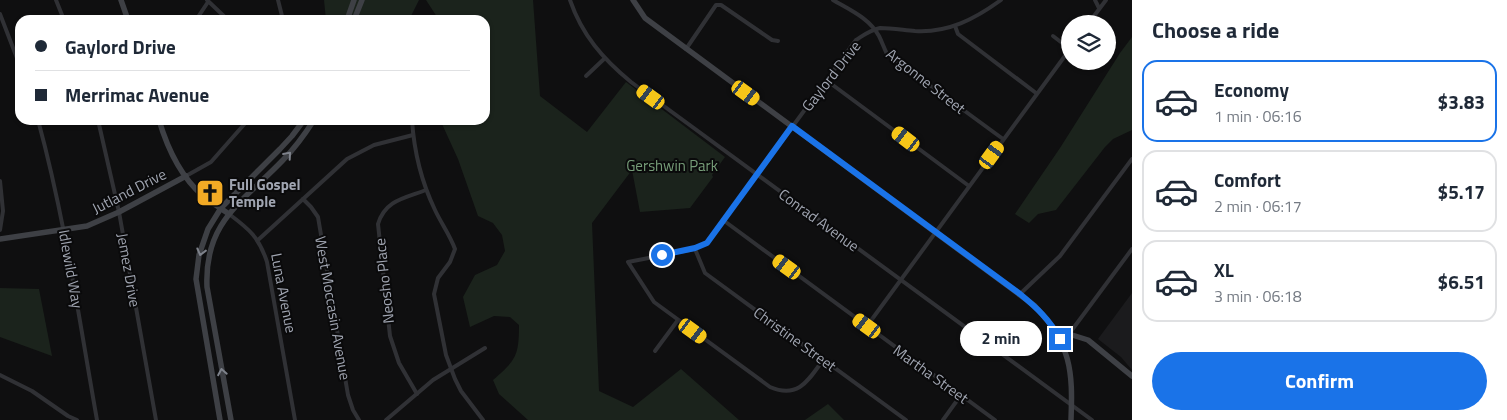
<!DOCTYPE html>
<html lang="en">
<head>
<meta charset="utf-8">
<style>
  :root { --surface:#fff; --page:#f6f6f7; --text:#1f2937; --muted:#747a83; --line:#e0e1e3; --accent:#1a73e8 }
  body { margin:0; font-family:"Titillium Web",sans-serif; background:var(--page); color:var(--text); height:100vh; display:flex; flex-direction:column; font-size:19px; white-space:nowrap }
  * { box-sizing:border-box; margin:0 }
  p { font-size:16px; color:var(--muted) }
  .icon { flex:none; width:28px; height:28px; fill:none; stroke:currentColor; stroke-width:2; stroke-linecap:round; stroke-linejoin:round }
  .map { position:relative; flex:1; overflow:hidden }
  .sheet { display:flex; flex-direction:column; background:var(--surface); width:375px }
  .sheet>* { flex:none }
  .hud { position:absolute; left:15px; top:15px; width:475px; height:110px; border-radius:15px; box-shadow:0 1px 4px #0004; display:grid; align-content:center; height:110px; padding:0 20px; background:var(--surface) }
  .buttons { position:absolute; left:1061px; top:15px; display:grid; gap:10px }
  .buttons a { display:grid; place-items:center; width:55px; height:55px; border-radius:50%; background:var(--surface); box-shadow:0 1px 4px #0004; font-size:25px }
  .end { position:absolute; width:22px; height:22px; margin:-11px; border:6px solid #1a73e8; background:#fff; box-shadow:0 0 0 2px #fff }
  .from { border-radius:50% }
  .bubble { position:absolute; height:35px; border-radius:18px; background:var(--surface); box-shadow:0 1px 4px #0004; font-size:16px; font-weight:700; line-height:35px; text-align:center }
  .car { position:absolute; width:15px; height:30px; margin:-15px -8px; border-radius:6px; box-shadow:0 0 4px 1px #0007; background:linear-gradient(#f5c518 24%,#345 0 40%,#f5c518 0 76%,#345 0 86%,#f5c518 0) }
  .hud b { display:flex; align-items:center; gap:18px; height:48px; font-size:19px }
  .hud b+b { border-top:1px solid var(--line) }
  .hud i { width:12px; height:12px; background:var(--text) }
  ul { padding:0; list-style:none }
  li { display:flex; align-items:center; gap:15px; height:82px; margin:0 10px 8px; padding:0 10px; border:2px solid var(--line); border-radius:15px }
  li div { flex:1 }
  li b { display:block; font-size:19px }
  li em { font-style:normal; font-weight:700 }
  li.active { border-color:var(--accent) }
  li>.icon { width:45px; height:45px; stroke-width:1.5 }
  h2 { padding:0 20px; font-size:22px; line-height:60px }
  .action { display:flex; gap:10px; margin-top:auto; padding:10px 20px }
  .action a { flex:1; height:58px; border-radius:30px; background:var(--accent); color:#fff; font-size:20px; font-weight:700; line-height:58px; text-align:center }
  main { display:flex; flex:1; min-height:0 }
  .map>svg:first-child { display:block }
</style>
</head>
<body>
<main>
<div class="map">
<svg width="1132" height="420" viewBox="0 0 1132 420">
  <rect width="100%" height="100%" fill="#0f0f10"/>
  <path fill="#1b1b1d" d="M1132,293V370L1121,357L1098,339Z"/>
  <g fill="#1b231c">
    <path d="M324,0H419L409,20H326Z"/>
    <path d="M426,0H533L540,96L587,132L626,82L725,157L712,175L713,177L690,208L640,212L632,170L592,223L599,391L633,407L681,369L739,420H528L499,394L493,380C516,360 519,356 519,325L510,317L494,316L470,327L463,297L475,275L497,265L505,251L502,235L493,223L478,216L458,159L442,124L444,120H485V20H439Z"/>
    <path d="M1132,37V130L1113,139L1105,147L1056,210L1038,214L1029,223L1015,214L1060,148L1120,53Z"/>
    <path d="M0,288L39,289L52,356L0,337Z"/>
    <path d="M828,404L844,420H805Z"/>
  </g>
  <g fill="none" stroke-linecap="round" stroke-linejoin="round">
    <g stroke="#303135" stroke-width="4">
      <path d="M56,0L64,20"/>
      <path d="M207,0L228,20"/>
      <path d="M278,0L283,20"/>
      <path d="M570,0C582,35 603,59 631,82L1092,420"/>
      <path d="M833,0C850,10 869,18 879,36C882,42 884,48 887,54L1003,139"/>
      <path d="M1095,0L1099,8"/>
      <path d="M0,14L20,66"/>
      <path d="M196,20L208,2"/>
      <path d="M1088,24L1106,0"/>
      <path d="M955,26L958,34L1036,93"/>
      <path d="M1053,36L1070,49"/>
      <path d="M686,49L716,5H721L772,40L778,41"/>
      <path d="M586,76L604,59"/>
      <path d="M826,80L969,186"/>
      <path d="M38,120C65,219 79,319 97,420"/>
      <path d="M98,120L119,212L156,420"/>
      <path d="M412,120C414,151 422,183 435,210C441,223 450,235 455,249L450,262L438,278L434,294L446,355L455,379L461,391L483,420"/>
      <path d="M186,176L211,162L248,120"/>
      <path d="M0,181L3,211L0,230"/>
      <path d="M303,199L311,207L318,217L348,395L353,410L359,420"/>
      <path d="M229,214C249,229 259,237 267,262L295,420"/>
      <path d="M723,220L995,420"/>
      <path d="M258,240L347,159L374,145L413,135"/>
      <path d="M695,249L705,273L906,420"/>
      <path d="M1020,294L1060,256L1132,159"/>
      <path d="M867,326L1070,49"/>
      <path d="M1069,334L1132,249"/>
      <path d="M655,351L678,320"/>
      <path d="M823,360C808,381 798,399 770,387L654,302L628,262L695,249L707,243L856,40C864,35 870,30 880,28C892,28 903,30 915,31C948,33 975,19 1001,0"/>
      <path d="M0,375L32,391L68,416L77,420"/>
      <path d="M417,394L399,363L390,336L378,224C385,200 405,198 426,190"/>
      <path d="M386,420L433,380L485,348"/>
      <path d="M943,420L961,395"/>
    </g>
    <g stroke="#3e4045" stroke-width="5.5">
      <path d="M121,0L128,20"/>
      <path d="M633,0L645,18L1035,306C1071,345 1073,370 1071,420"/>
      <path d="M347,20L354,0"/>
      <path d="M354,20L362,0"/>
      <path d="M159,120C167,147 181,177 203,196C211,202 220,208 229,214"/>
      <path d="M0,239L87,226L119,212L186,176"/>
      <path d="M1060,339L1069,334L1088,340L1132,376"/>
      <path d="M220,420L196,279L199,255L208,229L221,208L280,149L292,136L304,120"/>
      <path d="M231,420L207,287C204,221 243,202 283,160C295,148 305,134 314,120"/>
    </g>
  </g>
  <defs><path id="oneway-chevron" d="M-2-3.5L2.5 0L-2 3.5" fill="none" stroke-width="1.6" stroke-linecap="round" stroke-linejoin="round" transform="scale(1.25)"/></defs>
  <g stroke="#7e828b">
    <use href="#oneway-chevron" transform="translate(288 155) rotate(-49)"/>
    <use href="#oneway-chevron" transform="translate(201 252) rotate(104)"/>
    <use href="#oneway-chevron" transform="translate(222 372) rotate(-100)"/>
  </g>
  <g fill="none" stroke-linecap="round" stroke-linejoin="round">
    <path stroke="#1a73e8" stroke-width="6" d="M662,255L695,248L707,243L792,126L1020,294C1036,307 1050,320 1060,339"/>
  </g>
  <defs>
    <symbol id="church-square" viewBox="-11 -11 22 22"><rect x="-9" y="-9" width="18" height="18" rx="4" fill="#f2aa25" stroke="#0a0a0b"/><path d="M-1.2-6h2.4v3.5h3.3v2.4h-3.3V6h-2.4V-.1h-3.3v-2.4h3.3Z" fill="#111"/></symbol>
  </defs>
  <g fill-rule="evenodd">
    <use href="#church-square" x="194" y="177" width="32" height="32"/>
  </g>
  <g text-anchor="middle" dominant-baseline="central" stroke-width="4" stroke-linejoin="round" paint-order="stroke">
    <g font-size="15" fill="#a0a5b1" stroke="#0a0a0b">
      <text transform="translate(831 76) rotate(-52)">Gaylord Drive</text>
      <text transform="translate(926 81) rotate(38)">Argonne Street</text>
      <text transform="translate(129 191) rotate(-27)">Jutland Drive</text>
      <text transform="translate(819 220) rotate(36)">Conrad Avenue</text>
      <text transform="translate(71 269) rotate(80)">Idlewild Way</text>
      <text transform="translate(129 270) rotate(80)">Jemez Drive</text>
      <text transform="translate(384 281) rotate(-96)">Neosho Place</text>
      <text transform="translate(284 293) rotate(79)">Luna Avenue</text>
      <text transform="translate(333 308) rotate(80)">West Moccasin Avenue</text>
      <text transform="translate(795 339) rotate(36)">Christine Street</text>
      <text transform="translate(931 374) rotate(36)">Martha Street</text>
    </g>
    <g font-size="15" fill="#769d78" stroke="#0a0a0b">
      <text x="672" y="165">Gershwin Park</text>
    </g>
    <g font-size="15" font-weight="bold" fill="#a0a5b1" stroke="#0a0a0b" text-anchor="start">
      <text x="229" y="184">Full Gospel<tspan x="229" dy="17">Temple</tspan></text>
    </g>
  </g>
</svg>
<div class="buttons">
<a><svg class="icon" aria-label="layers" viewBox="0 0 24 24"><path d="M12 4l9 5-9 5-9-5zM3 14l9 5 9-5"/></svg></a>
</div>
<i class="end from" style="left:662px;top:255px"></i>
<i class="end" style="left:1060px;top:339px"></i>
<div class="bubble" style="left:960px;top:321px;width:82px">2 min</div>
<i class="car" style="left:746px;top:93px;rotate:126deg"></i>
<i class="car" style="left:651px;top:97px;rotate:306deg"></i>
<i class="car" style="left:906px;top:139px;rotate:307deg"></i>
<i class="car" style="left:992px;top:155px;rotate:36deg"></i>
<i class="car" style="left:787px;top:267px;rotate:306deg"></i>
<i class="car" style="left:867px;top:326px;rotate:306deg"></i>
<i class="car" style="left:693px;top:331px;rotate:126deg"></i>
<div class="hud">
<b><i class="from"></i>Gaylord Drive</b>
<b><i></i>Merrimac Avenue</b>
</div>
</div>
<section class="sheet">
<h2>Choose a ride</h2>
<ul>
<li class="active"><svg class="icon" aria-label="car" viewBox="0 0 24 24"><path d="M5 17H2v-5l4-1 3-4h7l3 4 3 1v5h-3M9 17h6M6 11h13"/><circle cx="7" cy="17" r="2"/><circle cx="17" cy="17" r="2"/></svg><div><b>Economy</b><p>1 min · 06:16</p></div><em>$3.83</em></li>
<li><svg class="icon" aria-label="car" viewBox="0 0 24 24"><path d="M5 17H2v-5l4-1 3-4h7l3 4 3 1v5h-3M9 17h6M6 11h13"/><circle cx="7" cy="17" r="2"/><circle cx="17" cy="17" r="2"/></svg><div><b>Comfort</b><p>2 min · 06:17</p></div><em>$5.17</em></li>
<li><svg class="icon" aria-label="car" viewBox="0 0 24 24"><path d="M5 17H2v-5l4-1 3-4h7l3 4 3 1v5h-3M9 17h6M6 11h13"/><circle cx="7" cy="17" r="2"/><circle cx="17" cy="17" r="2"/></svg><div><b>XL</b><p>3 min · 06:18</p></div><em>$6.51</em></li>
</ul>
<div class="action"><a>Confirm</a></div>
</section>
</main>
</body>
</html>
